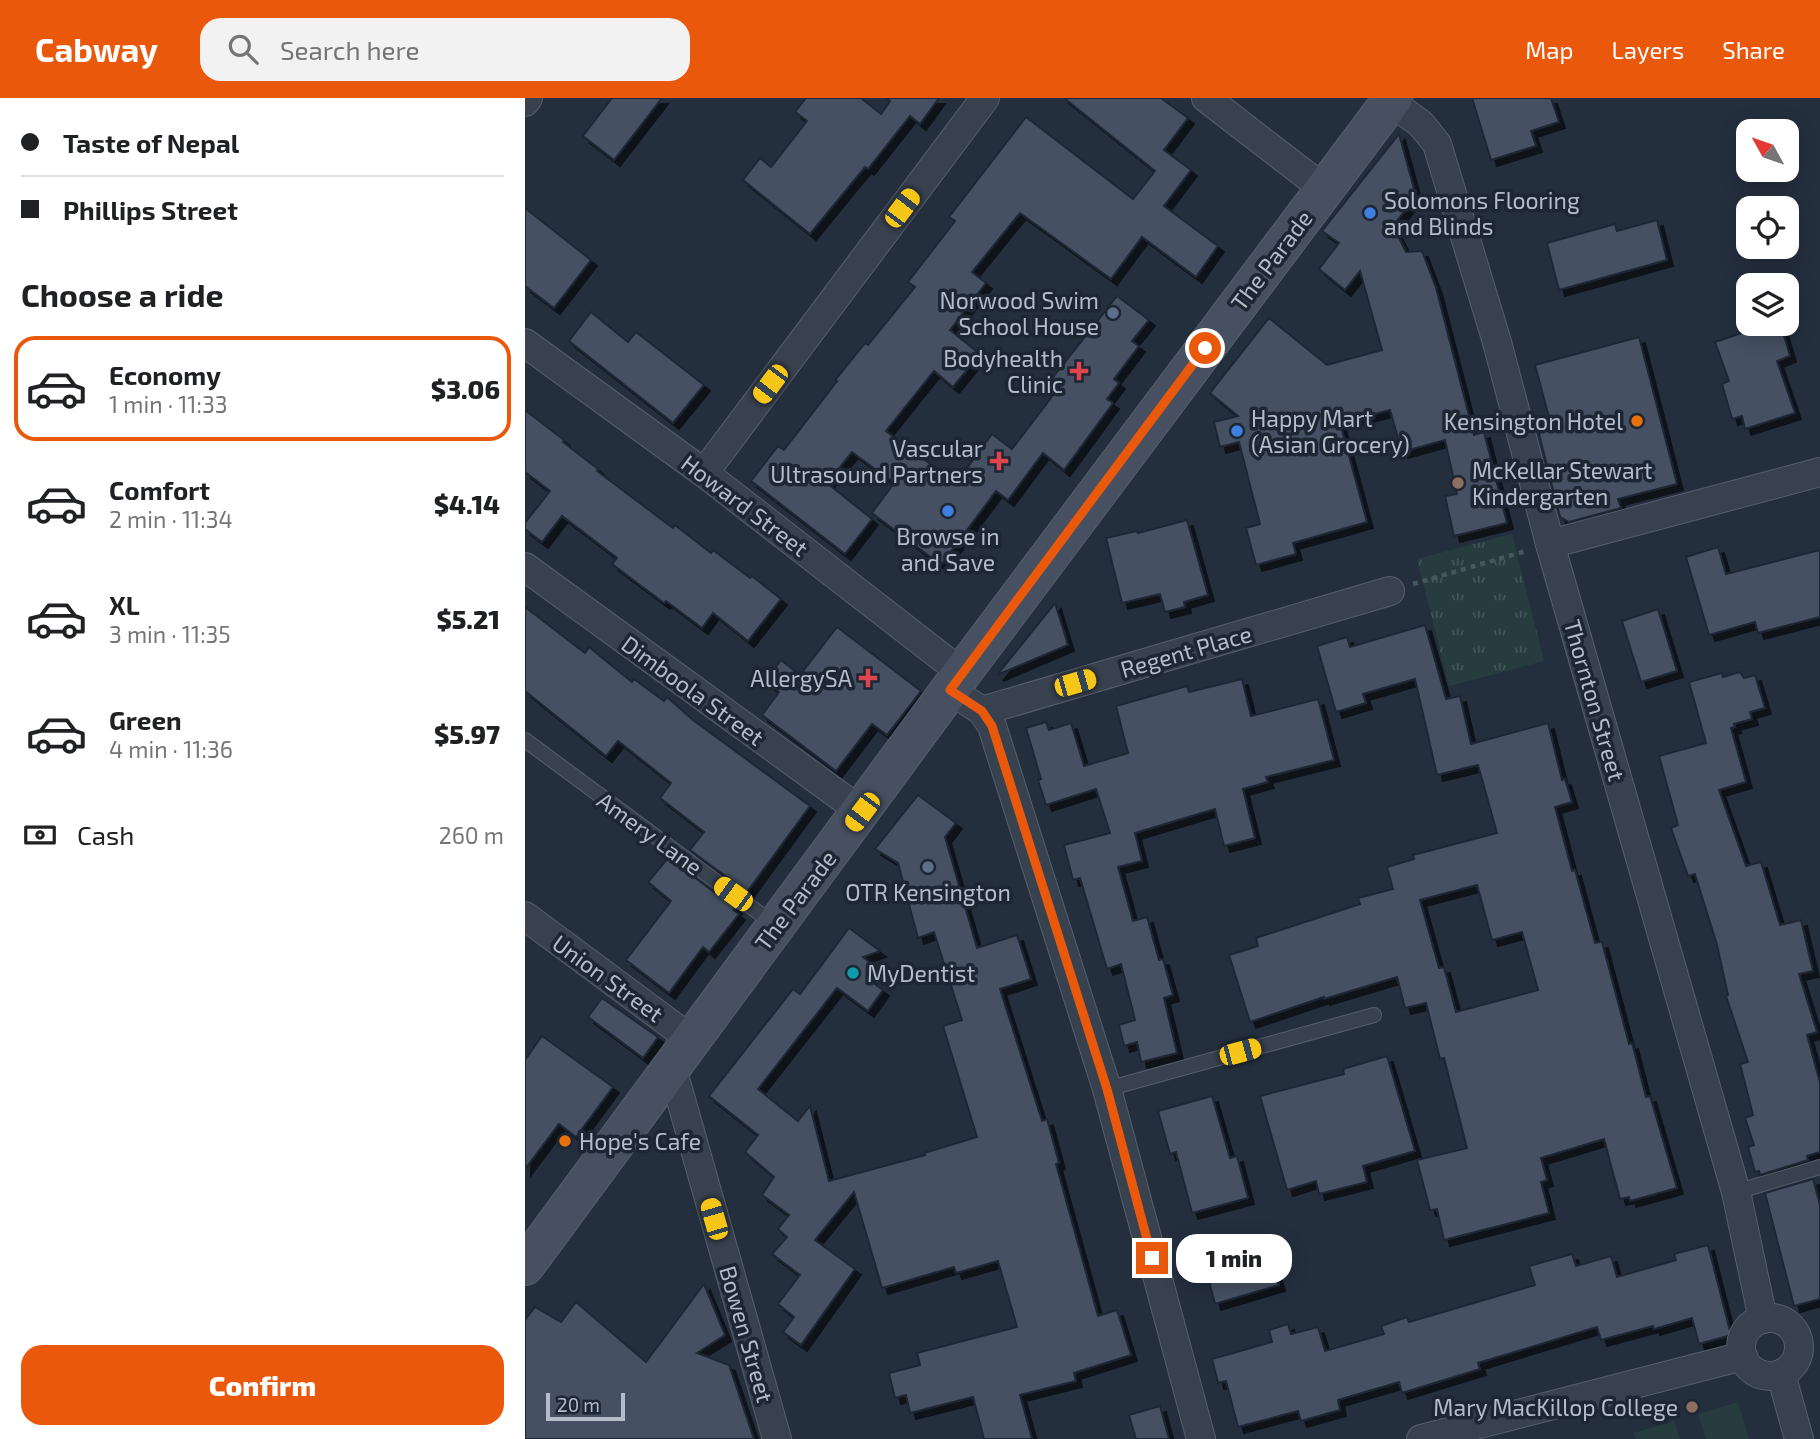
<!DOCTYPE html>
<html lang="en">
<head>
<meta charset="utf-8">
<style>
  :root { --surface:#fff; --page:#f2f2f2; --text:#202124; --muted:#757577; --line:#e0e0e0; --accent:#ea580c }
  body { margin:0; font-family:"Exo 2",sans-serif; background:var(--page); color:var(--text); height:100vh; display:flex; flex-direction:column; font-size:26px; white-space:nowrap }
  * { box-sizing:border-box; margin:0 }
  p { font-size:23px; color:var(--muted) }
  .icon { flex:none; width:38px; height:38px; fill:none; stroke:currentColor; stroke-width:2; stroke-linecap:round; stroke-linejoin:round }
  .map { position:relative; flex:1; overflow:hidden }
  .side { display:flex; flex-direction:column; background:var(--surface); width:525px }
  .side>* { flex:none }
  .banner { display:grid; align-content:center; height:154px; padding:0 21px; background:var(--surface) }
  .needle { width:46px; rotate:310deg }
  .buttons { position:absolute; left:1211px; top:21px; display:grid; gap:14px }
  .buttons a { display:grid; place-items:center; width:63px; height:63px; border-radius:14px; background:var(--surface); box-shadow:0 4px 18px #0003; font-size:35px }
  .scale { position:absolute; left:21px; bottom:18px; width:79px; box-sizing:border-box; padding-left:7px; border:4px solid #b4bcc9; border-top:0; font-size:19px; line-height:24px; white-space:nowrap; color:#b4bcc9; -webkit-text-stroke:5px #1d2633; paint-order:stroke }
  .end { position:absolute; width:32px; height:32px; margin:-16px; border:9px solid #ea580c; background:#fff; box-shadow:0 0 0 4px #fff }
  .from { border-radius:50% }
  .bubble { position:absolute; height:49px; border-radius:21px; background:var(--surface); box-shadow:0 4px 18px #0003; font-size:23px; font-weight:800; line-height:49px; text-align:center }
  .car { position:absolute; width:21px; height:42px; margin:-21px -10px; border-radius:9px; box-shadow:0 0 5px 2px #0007; background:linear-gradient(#f5c518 24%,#345 0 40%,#f5c518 0 76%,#345 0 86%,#f5c518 0) }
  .banner b { display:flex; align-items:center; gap:24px; height:66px; font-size:26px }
  .banner b+b { border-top:2px solid var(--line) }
  .banner i { width:18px; height:18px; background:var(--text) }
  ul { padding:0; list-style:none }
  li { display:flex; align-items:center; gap:21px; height:105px; margin:0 14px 10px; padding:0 7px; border:4px solid transparent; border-radius:21px }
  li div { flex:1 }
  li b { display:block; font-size:26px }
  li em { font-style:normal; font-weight:800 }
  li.current { border-color:var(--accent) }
  li>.icon { width:63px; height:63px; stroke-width:1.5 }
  h2 { padding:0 21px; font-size:32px; line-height:84px }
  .pay { display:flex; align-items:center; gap:18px; height:77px; padding:0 21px; font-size:26px }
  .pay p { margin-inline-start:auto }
  .action { display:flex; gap:14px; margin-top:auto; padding:14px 21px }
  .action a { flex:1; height:80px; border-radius:21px; background:var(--accent); color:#fff; font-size:28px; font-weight:800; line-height:80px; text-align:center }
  header { display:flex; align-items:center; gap:42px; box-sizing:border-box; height:98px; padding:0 35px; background:var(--accent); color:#fff }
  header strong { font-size:33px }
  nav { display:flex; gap:38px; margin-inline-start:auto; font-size:24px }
  .search { width:490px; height:63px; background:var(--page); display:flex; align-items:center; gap:18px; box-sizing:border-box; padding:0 24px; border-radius:21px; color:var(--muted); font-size:26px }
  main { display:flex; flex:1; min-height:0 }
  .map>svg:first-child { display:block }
</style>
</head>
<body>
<header>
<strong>Cabway</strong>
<div class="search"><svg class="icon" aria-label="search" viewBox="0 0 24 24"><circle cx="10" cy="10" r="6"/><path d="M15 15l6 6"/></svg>Search here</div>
<nav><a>Map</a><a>Layers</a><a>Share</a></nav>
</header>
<main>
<section class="side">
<div class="banner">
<b><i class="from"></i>Taste of Nepal</b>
<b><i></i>Phillips Street</b>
</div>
<h2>Choose a ride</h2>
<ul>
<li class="current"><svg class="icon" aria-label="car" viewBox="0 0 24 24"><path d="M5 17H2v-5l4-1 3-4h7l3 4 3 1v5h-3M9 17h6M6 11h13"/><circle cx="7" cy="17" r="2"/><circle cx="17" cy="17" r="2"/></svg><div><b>Economy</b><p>1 min · 11:33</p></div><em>$3.06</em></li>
<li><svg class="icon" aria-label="car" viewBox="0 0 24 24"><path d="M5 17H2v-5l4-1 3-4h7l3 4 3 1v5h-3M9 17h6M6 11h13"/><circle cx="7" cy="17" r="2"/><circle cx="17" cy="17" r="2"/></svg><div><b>Comfort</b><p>2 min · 11:34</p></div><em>$4.14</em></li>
<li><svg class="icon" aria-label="car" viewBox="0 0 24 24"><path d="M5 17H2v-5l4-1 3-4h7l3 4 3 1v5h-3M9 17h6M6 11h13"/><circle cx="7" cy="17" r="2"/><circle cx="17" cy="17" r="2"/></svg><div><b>XL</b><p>3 min · 11:35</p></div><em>$5.21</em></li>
<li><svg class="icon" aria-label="car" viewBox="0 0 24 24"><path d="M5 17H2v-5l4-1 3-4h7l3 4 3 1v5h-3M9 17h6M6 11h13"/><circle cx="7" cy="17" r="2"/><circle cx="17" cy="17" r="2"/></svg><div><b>Green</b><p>4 min · 11:36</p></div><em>$5.97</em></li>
</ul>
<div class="pay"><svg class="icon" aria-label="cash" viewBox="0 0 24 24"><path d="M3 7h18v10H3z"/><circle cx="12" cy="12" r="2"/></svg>Cash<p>260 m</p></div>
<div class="action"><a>Confirm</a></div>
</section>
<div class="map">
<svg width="1295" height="1341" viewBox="0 0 1295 1341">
  <defs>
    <pattern id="grass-tufts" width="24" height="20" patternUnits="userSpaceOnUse" patternTransform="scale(1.75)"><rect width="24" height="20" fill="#263c3f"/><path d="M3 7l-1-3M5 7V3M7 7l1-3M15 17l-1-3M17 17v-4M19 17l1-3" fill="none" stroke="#435659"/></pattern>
    <filter id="shadow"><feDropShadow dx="6" dy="6" stdDeviation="0" flood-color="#0009"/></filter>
  </defs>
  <rect width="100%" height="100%" fill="#242f3e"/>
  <path fill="url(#grass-tufts)" d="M987,436L1019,563L924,588L892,461Z"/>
  <g fill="#263c3f">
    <path d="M1213,1304L1224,1341H1181L1173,1316Z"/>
    <path d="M1149,1323L1155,1341H1111L1109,1335Z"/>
  </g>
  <g fill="#455162" stroke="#1f2835" stroke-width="2" fill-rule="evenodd" filter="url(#shadow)">
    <path d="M87,0H137L89,62L58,38Z"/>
    <path d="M281,0H336L356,16L365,3L361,0H414L395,26L385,18L343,71L340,69L285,136L218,82L235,60L246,69L282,23L270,14Z"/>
    <path d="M539,0H636L663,20L639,52L666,72L639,108L693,148L671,179L617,139L586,181L495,115L447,174L461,185L425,232L455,256L428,289L409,273L361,333L431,385L467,336L487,351L535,288L526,282L592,198L624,222L607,243L614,248L589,281L594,285L582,301L588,305L539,372L518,355L483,402L471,393L416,467L347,415L369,385L327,354L302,385L347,421L320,456L226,383L253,348L259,352L312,283L310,282L340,245L343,247L390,189L383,184L430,123L424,119L501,19L608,101L630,73Z"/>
    <path d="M947,0H1026L1034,24L1006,33L1011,48L966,62Z"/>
    <path d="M874,36L891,98L868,128L881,154L897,153L911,190L949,337L959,334L982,425L929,438L920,398L932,396L920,342L877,354L865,312L815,325L842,424L768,445L771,456L731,467L721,430L735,426L714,344L695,349L689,324L713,318L685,295L744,220L802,267L857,252L835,173L820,192L794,171L814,145L797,133Z"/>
    <path d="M0,110L66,162L29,210L0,188Z"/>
    <path d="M1132,122L1142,162L1034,192L1022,145L1090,126L1092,133Z"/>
    <path d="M66,214L103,244L111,234L179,287L148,325L44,243Z"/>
    <path d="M1225,226H1243L1257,231L1265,258L1252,263L1270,315L1220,331L1217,318L1207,321L1197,286L1204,283L1190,244L1220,234Z"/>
    <path d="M1114,239L1152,386L1093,401L1096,410L1044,424L1035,419L1014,336L1025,323L1010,267Z"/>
    <path d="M0,312L39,342L38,344L73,371L72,373L148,430L150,427L186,455L188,452L225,480L227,478L256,501L223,543L188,515L177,530L141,503L139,505L87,466L92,460L37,418L17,444L0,431V425L25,393L0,374Z"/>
    <path d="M662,422L683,497L659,504L660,509L640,514L635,496L597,505L581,440L612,433L613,435Z"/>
    <path d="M1193,449L1201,476L1295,452V519L1233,535L1230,524L1184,537L1161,459Z"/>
    <path d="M530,505L543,547L472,577Z"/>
    <path d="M0,509L60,555L64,549L107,584L109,581L139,603L142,599L168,622L285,708L222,794L165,752L179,734L135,700L146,685L93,643L81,658L0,593Z"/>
    <path d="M1133,511L1152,573L1116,584L1097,523Z"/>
    <path d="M900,527L921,601L935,598L946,646L1023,625L1037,682L1040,681L1047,704L1030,709L1047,773L1050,772L1070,845L1077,844L1104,946L1107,945L1121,999L1125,998L1152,1090L1105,1103L1104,1099L1095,1101L1079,1041L1016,1060L1022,1082L1016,1084L1024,1115L919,1142L912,1111L905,1112L892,1062L942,1050L919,960L915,961L901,905L880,910L872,879L799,901V899L725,924L704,857L733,848L731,840L835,806L833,800L868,791L862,769L889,761L888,757L972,735L953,667L912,677L890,581L838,596L841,605L811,614L792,548L822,539L825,549ZM952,787L967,842L997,834L1013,892L931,914L919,869L914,870L895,802Z"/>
    <path d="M312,529L396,593L362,637L347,626L311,673L237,617L254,594L240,583L256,562L275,577Z"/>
    <path d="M1215,574L1219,580L1230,577L1240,610L1225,614L1227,621L1209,626L1210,629L1206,630L1221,684L1194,692L1221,768L1236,764L1255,827L1276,822L1288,873L1274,876L1292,934L1282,937L1295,985V1054L1282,1058L1283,1062L1235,1077L1234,1073L1230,1074L1223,1049L1229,1047L1220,1020L1228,1017L1215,966L1223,964L1201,898L1203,897L1192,847L1170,776L1163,778L1146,730L1153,727L1134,658L1181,645L1164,584L1197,575L1198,579Z"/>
    <path d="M717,581L726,618L793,601L809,662L741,679L743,684L718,691L730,740L699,748L690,711L610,735L617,763L593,769L608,823L622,819L634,862L638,861L648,897L639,900L652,955L616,964L612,944L599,948L594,927L610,922L596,866L582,871L555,780L548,782L539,747L585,735L571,691L521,707L513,682L516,681L501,630L521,624L524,632L546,625L559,668L603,655L591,608L662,588L664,594Z"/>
    <path d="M393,697L431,725L420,739L452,850L492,837L506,881L475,891L517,1023L522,1021L534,1065L531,1066L573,1218L592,1212L606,1257L549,1275L551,1283L495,1297L507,1341H459L448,1299L385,1315L381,1297L370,1300L364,1275L395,1267L392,1255L492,1229L473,1163L431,1175L429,1169L357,1190L329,1094L290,1142L330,1171L276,1247L258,1234L269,1219L253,1206L275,1177L247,1156L262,1139L253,1131L264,1117L237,1097L249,1079L220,1054L233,1037L184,998L268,891L275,896L324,830L355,853L338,859L352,870L343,881L358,892L343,913L312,890L233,991L273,1023L285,1008L304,1083L400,1057L399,1055L452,1039L418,928L437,922L409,834L393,840L373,765L350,751Z"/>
    <path d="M143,760L211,810L209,812L214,816L184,854L178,849L144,895L101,862L146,803L123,784Z"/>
    <path d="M77,900L133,939L118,960L63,919Z"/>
    <path d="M17,938L88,989L51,1039L34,1026L0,1071V962Z"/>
    <path d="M862,958L890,1053L838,1068L842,1084L794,1096L791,1083L762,1092L735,998L819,976L818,971Z"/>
    <path d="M687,998L705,1060L712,1058L723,1100L667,1115L651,1054L645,1056L633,1013Z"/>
    <path d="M1288,1081L1295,1107V1201L1269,1208L1240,1095Z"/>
    <path d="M741,1140L754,1187L690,1206L680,1168L703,1162L701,1151Z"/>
    <path d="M1183,1147L1206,1237L1174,1246L1167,1220L1129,1231L1128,1228L1076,1242L1072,1229L953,1265L955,1271L877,1295L874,1284L813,1302L815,1312L776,1323L773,1313L713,1329L701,1283L693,1285L687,1261L747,1244L744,1232L763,1226L766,1236L793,1229L800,1253L859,1236L856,1228L882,1219L884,1224L1010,1187L1004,1168L1047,1156L1051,1168L1086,1158L1092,1179L1151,1162L1149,1156Z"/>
    <path d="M179,1186L200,1237L172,1255L204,1267L229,1341H0V1222L10,1209L36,1224L51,1204L121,1264Z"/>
    <path d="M635,1308L644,1341H611L604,1317Z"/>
  </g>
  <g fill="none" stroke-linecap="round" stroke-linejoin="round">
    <defs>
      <g id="lane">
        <path d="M0,642L249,826"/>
        <path d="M582,991L849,917"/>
        <path d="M1211,1094L1295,1069"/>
      </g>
      <g id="street">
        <path d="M681,0L799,91"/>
        <path d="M0,4L3,0"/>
        <path d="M866,4L896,26L912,46L972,244L1025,446L1211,1094L1238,1221"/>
        <path d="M0,245L179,375L437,575"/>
        <path d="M179,375L460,0"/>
        <path d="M1025,446L1295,374"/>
        <path d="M0,469L337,714"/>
        <path d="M425,592L457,613L467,628L582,991L676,1341"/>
        <path d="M457,613L865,493"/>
        <path d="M0,818L167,942"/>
        <path d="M147,970L252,1341"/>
        <circle cx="1245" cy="1249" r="29"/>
        <path d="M1256,1276L1274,1341"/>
        <path d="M896,1341L1218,1258"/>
      </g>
      <path id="secondary" d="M0,1168L437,575L868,0"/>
    </defs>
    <use href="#lane" stroke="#565f6c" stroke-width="16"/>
    <use href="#street" stroke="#565f6c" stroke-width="30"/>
    <use href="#secondary" stroke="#565f6c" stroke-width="40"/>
    <path stroke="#44595c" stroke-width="4.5" stroke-dasharray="5 5" stroke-linecap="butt" d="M888,486L1001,453"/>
    <use href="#lane" stroke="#38414e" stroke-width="14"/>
    <use href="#street" stroke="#38414e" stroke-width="28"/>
    <use href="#secondary" stroke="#465061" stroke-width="38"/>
  </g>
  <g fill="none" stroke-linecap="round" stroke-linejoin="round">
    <path stroke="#ea580c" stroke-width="9" d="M627,1160L582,991L467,628L457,613L425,592L680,250"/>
  </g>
  <g fill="#3f7fe0" stroke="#1d2633" stroke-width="2.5">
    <circle cx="845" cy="115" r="7"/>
    <circle cx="712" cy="333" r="7"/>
    <circle cx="423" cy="413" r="7"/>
  </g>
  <g fill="#5c6f8a" stroke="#1d2633" stroke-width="2.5">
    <circle cx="588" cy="215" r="7"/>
    <circle cx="403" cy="769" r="7"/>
  </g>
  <g fill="#e0444e" stroke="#1d2633" stroke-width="2.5">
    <path d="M550.5 262.5h7v7h7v7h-7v7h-7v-7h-7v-7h7z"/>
    <path d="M470.5 352.5h7v7h7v7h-7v7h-7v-7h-7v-7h7z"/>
    <path d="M339.5 569.5h7v7h7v7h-7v7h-7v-7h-7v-7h7z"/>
  </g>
  <g fill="#e8710a" stroke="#1d2633" stroke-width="2.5">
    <circle cx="1112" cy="323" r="7"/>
    <circle cx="40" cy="1043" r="7"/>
  </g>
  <g fill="#8d6e63" stroke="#1d2633" stroke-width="2.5">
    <circle cx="933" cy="385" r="7"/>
    <circle cx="1167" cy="1309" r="7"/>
  </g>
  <circle fill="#0f9aa8" stroke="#1d2633" stroke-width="2.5" cx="328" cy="875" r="7"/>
  <g text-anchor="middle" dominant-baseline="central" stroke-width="7" stroke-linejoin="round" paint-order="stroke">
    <g font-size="23" fill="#b4bcc9" stroke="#1d2633" text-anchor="end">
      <text x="859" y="102" text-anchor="start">Solomons Flooring<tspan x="859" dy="26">and Blinds</tspan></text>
      <text x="574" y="202">Norwood Swim<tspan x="574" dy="26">School House</tspan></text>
      <text x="538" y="260">Bodyhealth<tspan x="538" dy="26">Clinic</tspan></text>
      <text x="726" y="320" text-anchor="start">Happy Mart<tspan x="726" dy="26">(Asian Grocery)</tspan></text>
      <text x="1098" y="323">Kensington Hotel</text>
      <text x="458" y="350">Vascular<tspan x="458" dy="26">Ultrasound Partners</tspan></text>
      <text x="947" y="372" text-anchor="start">McKellar Stewart<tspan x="947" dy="26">Kindergarten</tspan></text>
      <text x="423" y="438" text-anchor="middle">Browse in<tspan x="423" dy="26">and Save</tspan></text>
      <text x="327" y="580">AllergySA</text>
      <text x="403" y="794" text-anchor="middle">OTR Kensington</text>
      <text x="342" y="875" text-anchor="start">MyDentist</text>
      <text x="54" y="1043" text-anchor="start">Hope's Cafe</text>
      <text x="1153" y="1309">Mary MacKillop College</text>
    </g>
    <g font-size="23" fill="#b4bcc9" stroke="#1d2633">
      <text transform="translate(746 162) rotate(-53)">The Parade</text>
      <text transform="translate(220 407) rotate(37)">Howard Street</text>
      <text transform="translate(661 553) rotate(-16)">Regent Place</text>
      <text transform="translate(168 592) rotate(36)">Dimboola Street</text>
      <text transform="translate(1070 602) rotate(74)">Thornton Street</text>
      <text transform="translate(125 735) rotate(36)">Amery Lane</text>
      <text transform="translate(270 802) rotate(-53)">The Parade</text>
      <text transform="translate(83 880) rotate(36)">Union Street</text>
      <text transform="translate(222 1236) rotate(74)">Bowen Street</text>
    </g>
  </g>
</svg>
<div class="buttons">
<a><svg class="needle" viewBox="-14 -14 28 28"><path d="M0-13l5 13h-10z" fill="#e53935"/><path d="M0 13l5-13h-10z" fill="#757577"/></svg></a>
<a><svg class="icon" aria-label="locate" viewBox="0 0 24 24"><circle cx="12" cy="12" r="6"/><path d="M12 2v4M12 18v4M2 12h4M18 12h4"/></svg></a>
<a><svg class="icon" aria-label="layers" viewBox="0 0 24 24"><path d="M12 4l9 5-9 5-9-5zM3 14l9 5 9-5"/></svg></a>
</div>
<div class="scale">20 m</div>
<i class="end from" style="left:680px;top:250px"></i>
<i class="end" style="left:627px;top:1160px"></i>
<div class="bubble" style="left:651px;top:1136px;width:116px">1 min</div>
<i class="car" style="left:377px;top:110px;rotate:37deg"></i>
<i class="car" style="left:245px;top:286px;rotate:217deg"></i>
<i class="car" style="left:550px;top:585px;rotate:74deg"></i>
<i class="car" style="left:337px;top:714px;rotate:217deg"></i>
<i class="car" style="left:208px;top:796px;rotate:306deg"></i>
<i class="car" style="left:715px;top:954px;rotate:75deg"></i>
<i class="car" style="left:189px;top:1121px;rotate:344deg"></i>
</div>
</main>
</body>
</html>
